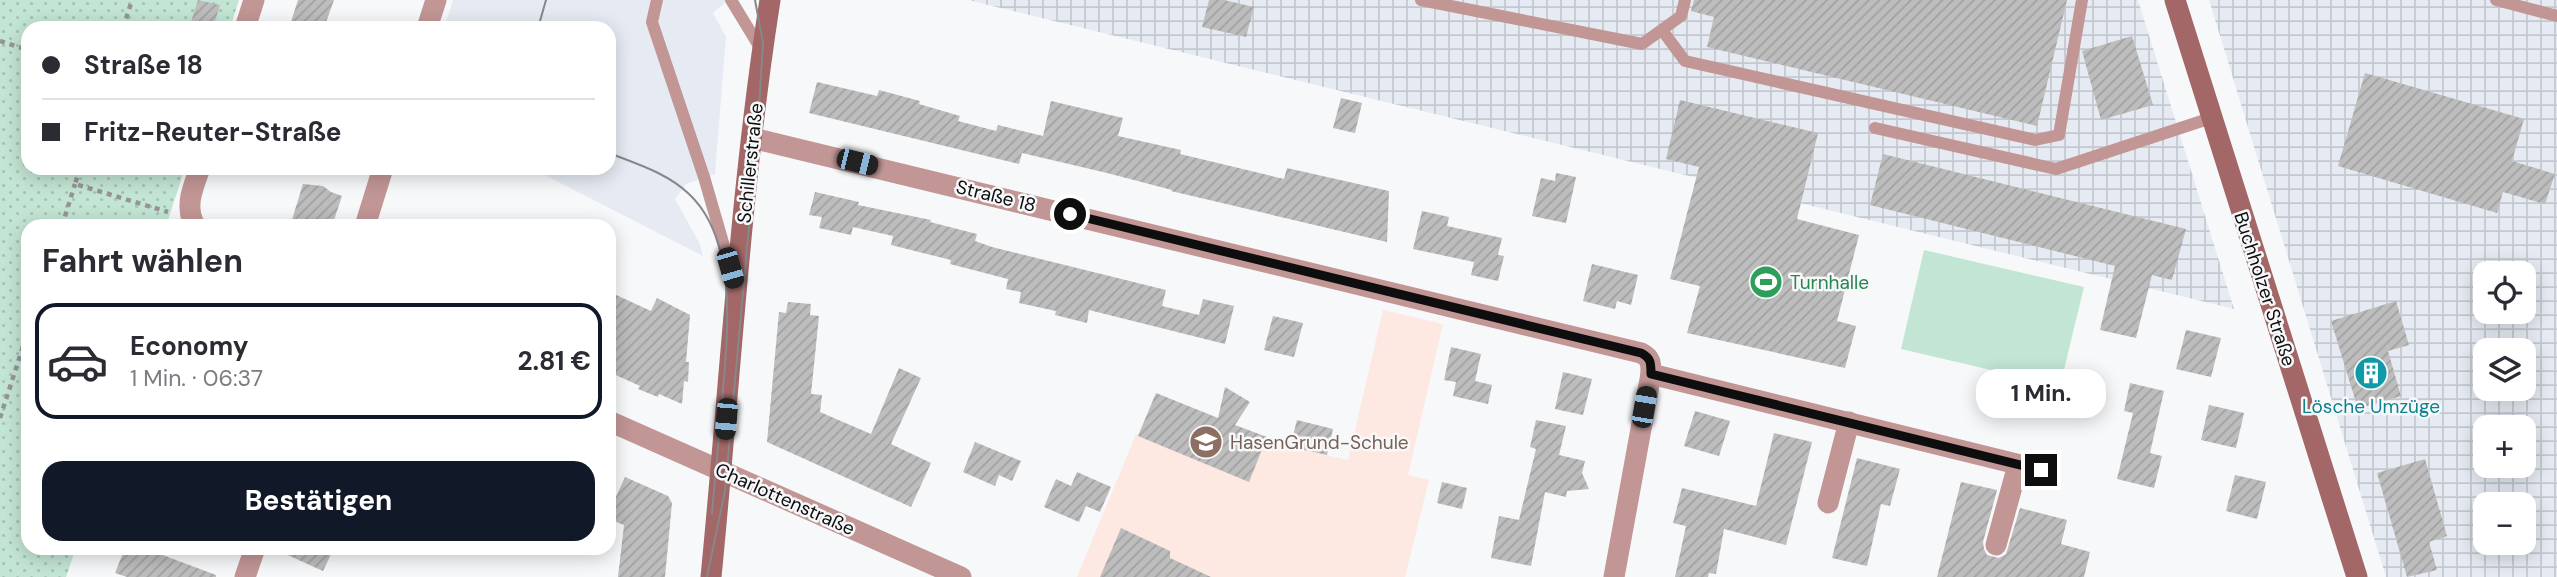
<!DOCTYPE html>
<html lang="de">
<head>
<meta charset="utf-8">
<style>
  :root { --surface:#fff; --page:#f7f7f7; --text:#2b2b33; --muted:#7c7c81; --line:#e1e1e2; --accent:#111827 }
  body { margin:0; font-family:"DM Sans",sans-serif; background:var(--page); color:var(--text); height:100vh; display:flex; flex-direction:column; font-size:26px; white-space:nowrap }
  * { box-sizing:border-box; margin:0 }
  p { font-size:23px; color:var(--muted) }
  .icon { flex:none; width:38px; height:38px; fill:none; stroke:currentColor; stroke-width:2; stroke-linecap:round; stroke-linejoin:round }
  .map { position:relative; flex:1; overflow:hidden }
  .drawer { position:absolute; left:21px; top:219px; width:595px; height:336px; display:flex; flex-direction:column; background:var(--surface); border-radius:21px; box-shadow:0 4px 18px #0003 }
  .drawer>* { flex:none }
  .guide { position:absolute; left:21px; top:21px; width:595px; height:154px; border-radius:21px; box-shadow:0 4px 18px #0003; display:grid; align-content:center; height:154px; padding:0 21px; background:var(--surface) }
  .controls { position:absolute; left:2473px; top:261px; display:grid; gap:14px }
  .controls a { display:grid; place-items:center; width:63px; height:63px; border-radius:14px; background:var(--surface); box-shadow:0 4px 18px #0003; font-size:35px }
  .end { position:absolute; width:32px; height:32px; margin:-16px; border:9px solid #0e0e0f; background:#fff; box-shadow:0 0 0 4px #fff }
  .from { border-radius:50% }
  .bubble { position:absolute; height:49px; border-radius:21px; background:var(--surface); box-shadow:0 4px 18px #0003; font-size:23px; font-weight:700; line-height:49px; text-align:center }
  .car { position:absolute; width:21px; height:42px; margin:-21px -10px; border-radius:9px; box-shadow:0 0 5px 2px #0007; background:linear-gradient(#222 24%,#8ab4d8 0 40%,#222 0 76%,#8ab4d8 0 86%,#222 0) }
  .guide b { display:flex; align-items:center; gap:24px; height:66px; font-size:26px }
  .guide b+b { border-top:2px solid var(--line) }
  .guide i { width:18px; height:18px; background:var(--text) }
  ul { padding:0; list-style:none }
  li { display:flex; align-items:center; gap:21px; height:116px; margin:0 14px 10px; padding:0 7px; border:4px solid transparent; border-radius:21px }
  li div { flex:1 }
  li b { display:block; font-size:26px }
  li em { font-style:normal; font-weight:700 }
  li.active { border-color:var(--accent) }
  li>.icon { width:63px; height:63px; stroke-width:1.5 }
  h2 { padding:0 21px; font-size:32px; line-height:84px }
  .button { display:flex; gap:14px; margin-top:auto; padding:14px 21px }
  .button a { flex:1; height:80px; border-radius:21px; background:var(--accent); color:#fff; font-size:28px; font-weight:700; line-height:80px; text-align:center }
  .map>svg:first-child { display:block }
</style>
</head>
<body>
<div class="map">
<svg width="2557" height="577" viewBox="0 0 2557 577">
  <defs>
    <pattern id="industrial-grid" width="8" height="8" patternUnits="userSpaceOnUse" patternTransform="scale(1.75)"><rect width="8" height="8" fill="#e6ebf3"/><path d="M0 4h8M4 0v8" fill="none" stroke="#c4c8cf"/></pattern>
    <pattern id="garden-dots" width="8" height="8" patternUnits="userSpaceOnUse" patternTransform="scale(1.75)"><rect width="8" height="8" fill="#c3e5d4"/><path d="M2 2h.1M6 6h.1" fill="none" stroke="#a6c3b5" stroke-width="1.8" stroke-linecap="round"/></pattern>
    <pattern id="building-hatch" width="6" height="6" patternUnits="userSpaceOnUse" patternTransform="scale(1.75)"><rect width="6" height="6" fill="#bebdbd"/><path d="M-1 1l2-2M0 6l6-6M5 7l2-2" fill="none" stroke="#a2a1a1"/></pattern>
  </defs>
  <rect width="100%" height="100%" fill="#f7f8fa"/>
  <g fill="url(#industrial-grid)" fill-rule="evenodd">
    <path d="M968,0H2138L2234,309Z"/>
    <path d="M2209,0H2557V577H2386ZM2485,273H2524V312H2485ZM2485,350H2524V388H2485ZM2485,427H2524V466H2485ZM2485,504H2524V542H2485Z"/>
  </g>
  <path fill="#fde9e2" d="M1383,310L1443,324L1408,475L1429,480L1405,577H1077L1136,434L1138,435L1156,393L1290,447L1348,460Z"/>
  <path fill="#e6ebf3" d="M453,0H728L713,13L726,37L715,174L686,184L675,199L700,244L703,256L531,168H609V28H444Z"/>
  <path fill="#c3e5d4" d="M1924,250L2084,287L2060,386L1901,349Z"/>
  <path fill="url(#garden-dots)" d="M0,0H239L230,28H28V168H185L166,226H28V548H76L66,577H0Z"/>
  <g fill="url(#building-hatch)">
    <path d="M198,0L220,5L213,28L191,22Z"/>
    <path d="M298,0H334L324,28H289Z"/>
    <path d="M1209,0H1224L1254,7L1246,37L1202,27Z"/>
    <path d="M1694,0H2067L2037,126L1707,47L1714,17L1691,11Z"/>
    <path d="M2132,36L2153,105L2101,120L2082,51Z"/>
    <path d="M2365,73L2524,119L2512,161L2555,174L2545,204L2503,192L2497,213L2338,166Z"/>
    <path d="M817,82L877,96L879,90L920,101L919,104L960,116L958,121L996,131L998,125L1043,136L1051,101L1123,118L1118,136L1181,150L1180,154L1284,179L1287,168L1389,191L1387,242L1171,191L1172,190L1107,173L1022,153L1019,164L809,113Z"/>
    <path d="M1341,98L1362,103L1355,133L1333,128Z"/>
    <path d="M1680,100L1818,133L1797,219L1859,235L1837,321L1856,326L1845,368L1687,333L1700,286L1670,279L1699,167L1666,159Z"/>
    <path d="M1883,154L2186,229L2172,280L2152,275L2136,338L2100,330L2115,266L1870,205Z"/>
    <path d="M1556,173L1576,177L1566,223L1532,216L1541,178L1555,181Z"/>
    <path d="M303,184L323,186L331,192L342,196L332,226H290Z"/>
    <path d="M815,192L859,202L858,205L931,220L930,222L977,234L975,241L992,247L1166,290L1162,306L1199,315L1203,299L1234,306L1225,344L1089,310L1087,323L1055,315L1056,311L1019,303L1021,292L1006,289L1008,279L950,264L951,260L891,245L893,236L853,227L851,235L819,228L822,217L809,215Z"/>
    <path d="M1422,211L1449,217L1447,226L1502,238L1498,255L1504,256L1498,281L1471,275L1474,262L1413,249Z"/>
    <path d="M1592,264L1638,275L1631,305L1617,301L1615,309L1583,301Z"/>
    <path d="M614,294L651,311L657,298L690,315L686,362H689L688,382L684,381L682,404L659,394L658,397L638,389L640,386L609,372V305Z"/>
    <path d="M2396,301L2409,345L2388,351L2401,396L2358,409L2331,321Z"/>
    <path d="M788,302L811,304L810,315L819,316L811,394L822,395L820,412L871,434L899,368L921,378L891,444L931,463L911,507L767,442L779,312L786,313Z"/>
    <path d="M1273,316L1303,323L1294,357L1264,350Z"/>
    <path d="M2186,330L2221,338L2211,377L2176,369Z"/>
    <path d="M1451,347L1481,354L1475,381L1492,385L1488,404L1453,396L1456,382L1444,380Z"/>
    <path d="M1563,372L1592,379L1583,415L1555,409Z"/>
    <path d="M2130,383L2164,391L2150,453L2162,456L2154,488L2117,479L2133,413L2124,411Z"/>
    <path d="M1225,387L1250,402L1235,425L1267,437L1249,482L1138,436L1156,393L1218,418Z"/>
    <path d="M2209,405L2244,413L2236,448L2201,440Z"/>
    <path d="M1695,411L1730,421L1719,456L1684,446Z"/>
    <path d="M1297,420L1333,429L1327,455L1290,447Z"/>
    <path d="M1536,420L1566,426L1559,455L1585,461L1582,473L1589,489L1567,491L1566,497L1545,492L1531,566L1491,558L1499,516L1519,520L1536,449L1530,447Z"/>
    <path d="M1774,433L1812,442L1786,545L1724,529L1716,574L1709,573L1708,577H1675L1686,526L1673,523L1682,488L1756,506Z"/>
    <path d="M975,442L1021,461L1012,481L999,475L995,486L963,472Z"/>
    <path d="M1857,458L1900,469L1890,506L1881,504L1867,566L1832,558Z"/>
    <path d="M2425,459L2447,536L2429,542L2437,570L2407,577L2377,473Z"/>
    <path d="M1077,472L1111,487L1100,512L1086,506L1079,522L1044,507L1056,479L1071,486Z"/>
    <path d="M2235,475L2266,482L2257,519L2226,511Z"/>
    <path d="M625,477L668,496L672,503L665,577H618L624,525L609,519V512Z"/>
    <path d="M1442,482L1467,488L1462,509L1437,503Z"/>
    <path d="M1961,482L1997,490L1983,542L1984,549L1987,555L1999,558L2006,554L2020,508L2067,520L2061,544L2090,552L2084,577H1937Z"/>
    <path d="M1121,528L1170,551V558L1211,577H1100Z"/>
    <path d="M125,548H144L216,575V577H127L115,573Z"/>
    <path d="M272,548H334L323,571Z"/>
  </g>
  <g fill="none" stroke-linecap="round" stroke-linejoin="round">
    <g stroke="#959597" stroke-width="4.5" stroke-dasharray="5 5" stroke-linecap="butt">
      <path d="M123,28L132,0"/>
      <path d="M0,41L28,50"/>
      <path d="M80,168L75,184L168,212"/>
      <path d="M62,226L75,184"/>
      <path d="M0,418L28,331"/>
    </g>
    <g stroke="#c19695" stroke-width="12">
      <path d="M657,0L652,22L704,177L733,277"/>
      <path d="M731,0L762,51"/>
      <path d="M1421,0L1642,44L1681,16L1685,0"/>
      <path d="M2496,0L2557,16"/>
      <path d="M1662,30L1685,61L2035,140L2059,135L2082,0"/>
      <path d="M1875,128L2056,169L2211,118"/>
    </g>
    <g stroke="#c19695" stroke-width="21">
      <path d="M245,28L254,0"/>
      <path d="M427,28L436,0"/>
      <path d="M752,138L1641,353C1651,358 1651,363 1651,374L1614,577"/>
      <path d="M195,226C184,206 193,188 200,168"/>
      <path d="M365,226L383,168"/>
      <path d="M1651,374L2041,470"/>
      <path d="M609,421L961,577"/>
      <path d="M1828,503L1849,422"/>
      <path d="M1996,545L2018,465"/>
      <path d="M245,577L255,548"/>
    </g>
    <g stroke="#a26766" stroke-width="21">
      <path d="M2175,0L2357,577"/>
      <path d="M711,577C730,385 740,191 770,0"/>
    </g>
    <g stroke="#878889" stroke-width="2">
      <path d="M538,28L546,0"/>
      <path d="M609,153C637,164 667,173 689,194C740,242 727,339 722,402C719,440 715,477 712,514"/>
      <path d="M707,577L725,491L757,138L763,43L755,0"/>
    </g>
  </g>
  <g fill="none" stroke-linecap="round" stroke-linejoin="round">
    <path stroke="#0e0e0f" stroke-width="9" d="M1070,214L1641,353C1651,358 1651,363 1651,374L2041,470"/>
  </g>
  <defs>
    <symbol id="stadium-disc" viewBox="-11 -11 22 22"><circle r="9.5" fill="#2e9e5b" stroke="#f7f8fa"/><path d="M0-5a6.5 5 0 1 0 0 10a6.5 5 0 1 0 0-10ZM-3.5-1.8h7v3.6h-7Z" fill="#fff"/></symbol>
    <symbol id="building-disc" viewBox="-11 -11 22 22"><circle r="9.5" fill="#0f9aa8" stroke="#f7f8fa"/><path d="M-4-6H4V6H1V3H-1V6H-4ZM-2.5-4.3h1.7v1.8h-1.7ZM.8-4.3h1.7v1.8H.8ZM-2.5-1h1.7V.8h-1.7ZM.8-1h1.7V.8H.8Z" fill="#fff"/></symbol>
    <symbol id="school-disc" viewBox="-11 -11 22 22"><circle r="9.5" fill="#8d6e63" stroke="#f7f8fa"/><path d="M0-5L7-2L0 1L-7-2ZM-4 1L0 2.5L4 1V4Q0 6-4 4Z" fill="#fff"/></symbol>
  </defs>
  <g fill-rule="evenodd">
    <use href="#stadium-disc" x="1747" y="263" width="38" height="38"/>
    <use href="#building-disc" x="2352" y="354" width="38" height="38"/>
    <use href="#school-disc" x="1187" y="423" width="38" height="38"/>
  </g>
  <g text-anchor="middle" dominant-baseline="central" stroke-width="5" stroke-linejoin="round" paint-order="stroke">
    <g font-size="19" fill="#0e0e0f" stroke="#f7f8fa">
      <text transform="translate(750 163) rotate(-84)">Schillerstraße</text>
      <text transform="translate(996 196) rotate(14)">Straße 18</text>
      <text transform="translate(2265 289) rotate(72)">Buchholzer Straße</text>
      <text transform="translate(785 499) rotate(24)">Charlottenstraße</text>
    </g>
    <g font-size="19" fill="#27864d" stroke="#f7f8fa" text-anchor="start">
      <text x="1790" y="282">Turnhalle</text>
    </g>
    <g font-size="19" fill="#0d838f" stroke="#f7f8fa">
      <text x="2371" y="406">Lösche Umzüge</text>
    </g>
    <g font-size="19" fill="#785e54" stroke="#f7f8fa" text-anchor="start">
      <text x="1230" y="442">HasenGrund-Schule</text>
    </g>
  </g>
</svg>
<div class="controls">
<a><svg class="icon" aria-label="locate" viewBox="0 0 24 24"><circle cx="12" cy="12" r="6"/><path d="M12 2v4M12 18v4M2 12h4M18 12h4"/></svg></a>
<a><svg class="icon" aria-label="layers" viewBox="0 0 24 24"><path d="M12 4l9 5-9 5-9-5zM3 14l9 5 9-5"/></svg></a>
<a>+</a>
<a>−</a>
</div>
<i class="end from" style="left:1070px;top:214px"></i>
<i class="end" style="left:2041px;top:470px"></i>
<div class="bubble" style="left:1976px;top:369px;width:130px">1 Min.</div>
<i class="car" style="left:857px;top:162px;rotate:104deg"></i>
<i class="car" style="left:730px;top:268px;rotate:164deg"></i>
<i class="car" style="left:1644px;top:407px;rotate:10deg"></i>
<i class="car" style="left:726px;top:419px;rotate:185deg"></i>
<div class="guide">
<b><i class="from"></i>Straße 18</b>
<b><i></i>Fritz-Reuter-Straße</b>
</div>
<section class="drawer">
<h2>Fahrt wählen</h2>
<ul>
<li class="active"><svg class="icon" aria-label="car" viewBox="0 0 24 24"><path d="M5 17H2v-5l4-1 3-4h7l3 4 3 1v5h-3M9 17h6M6 11h13"/><circle cx="7" cy="17" r="2"/><circle cx="17" cy="17" r="2"/></svg><div><b>Economy</b><p>1 Min. · 06:37</p></div><em>2.81 €</em></li>
</ul>
<div class="button"><a>Bestätigen</a></div>
</section>
</div>
</body>
</html>
